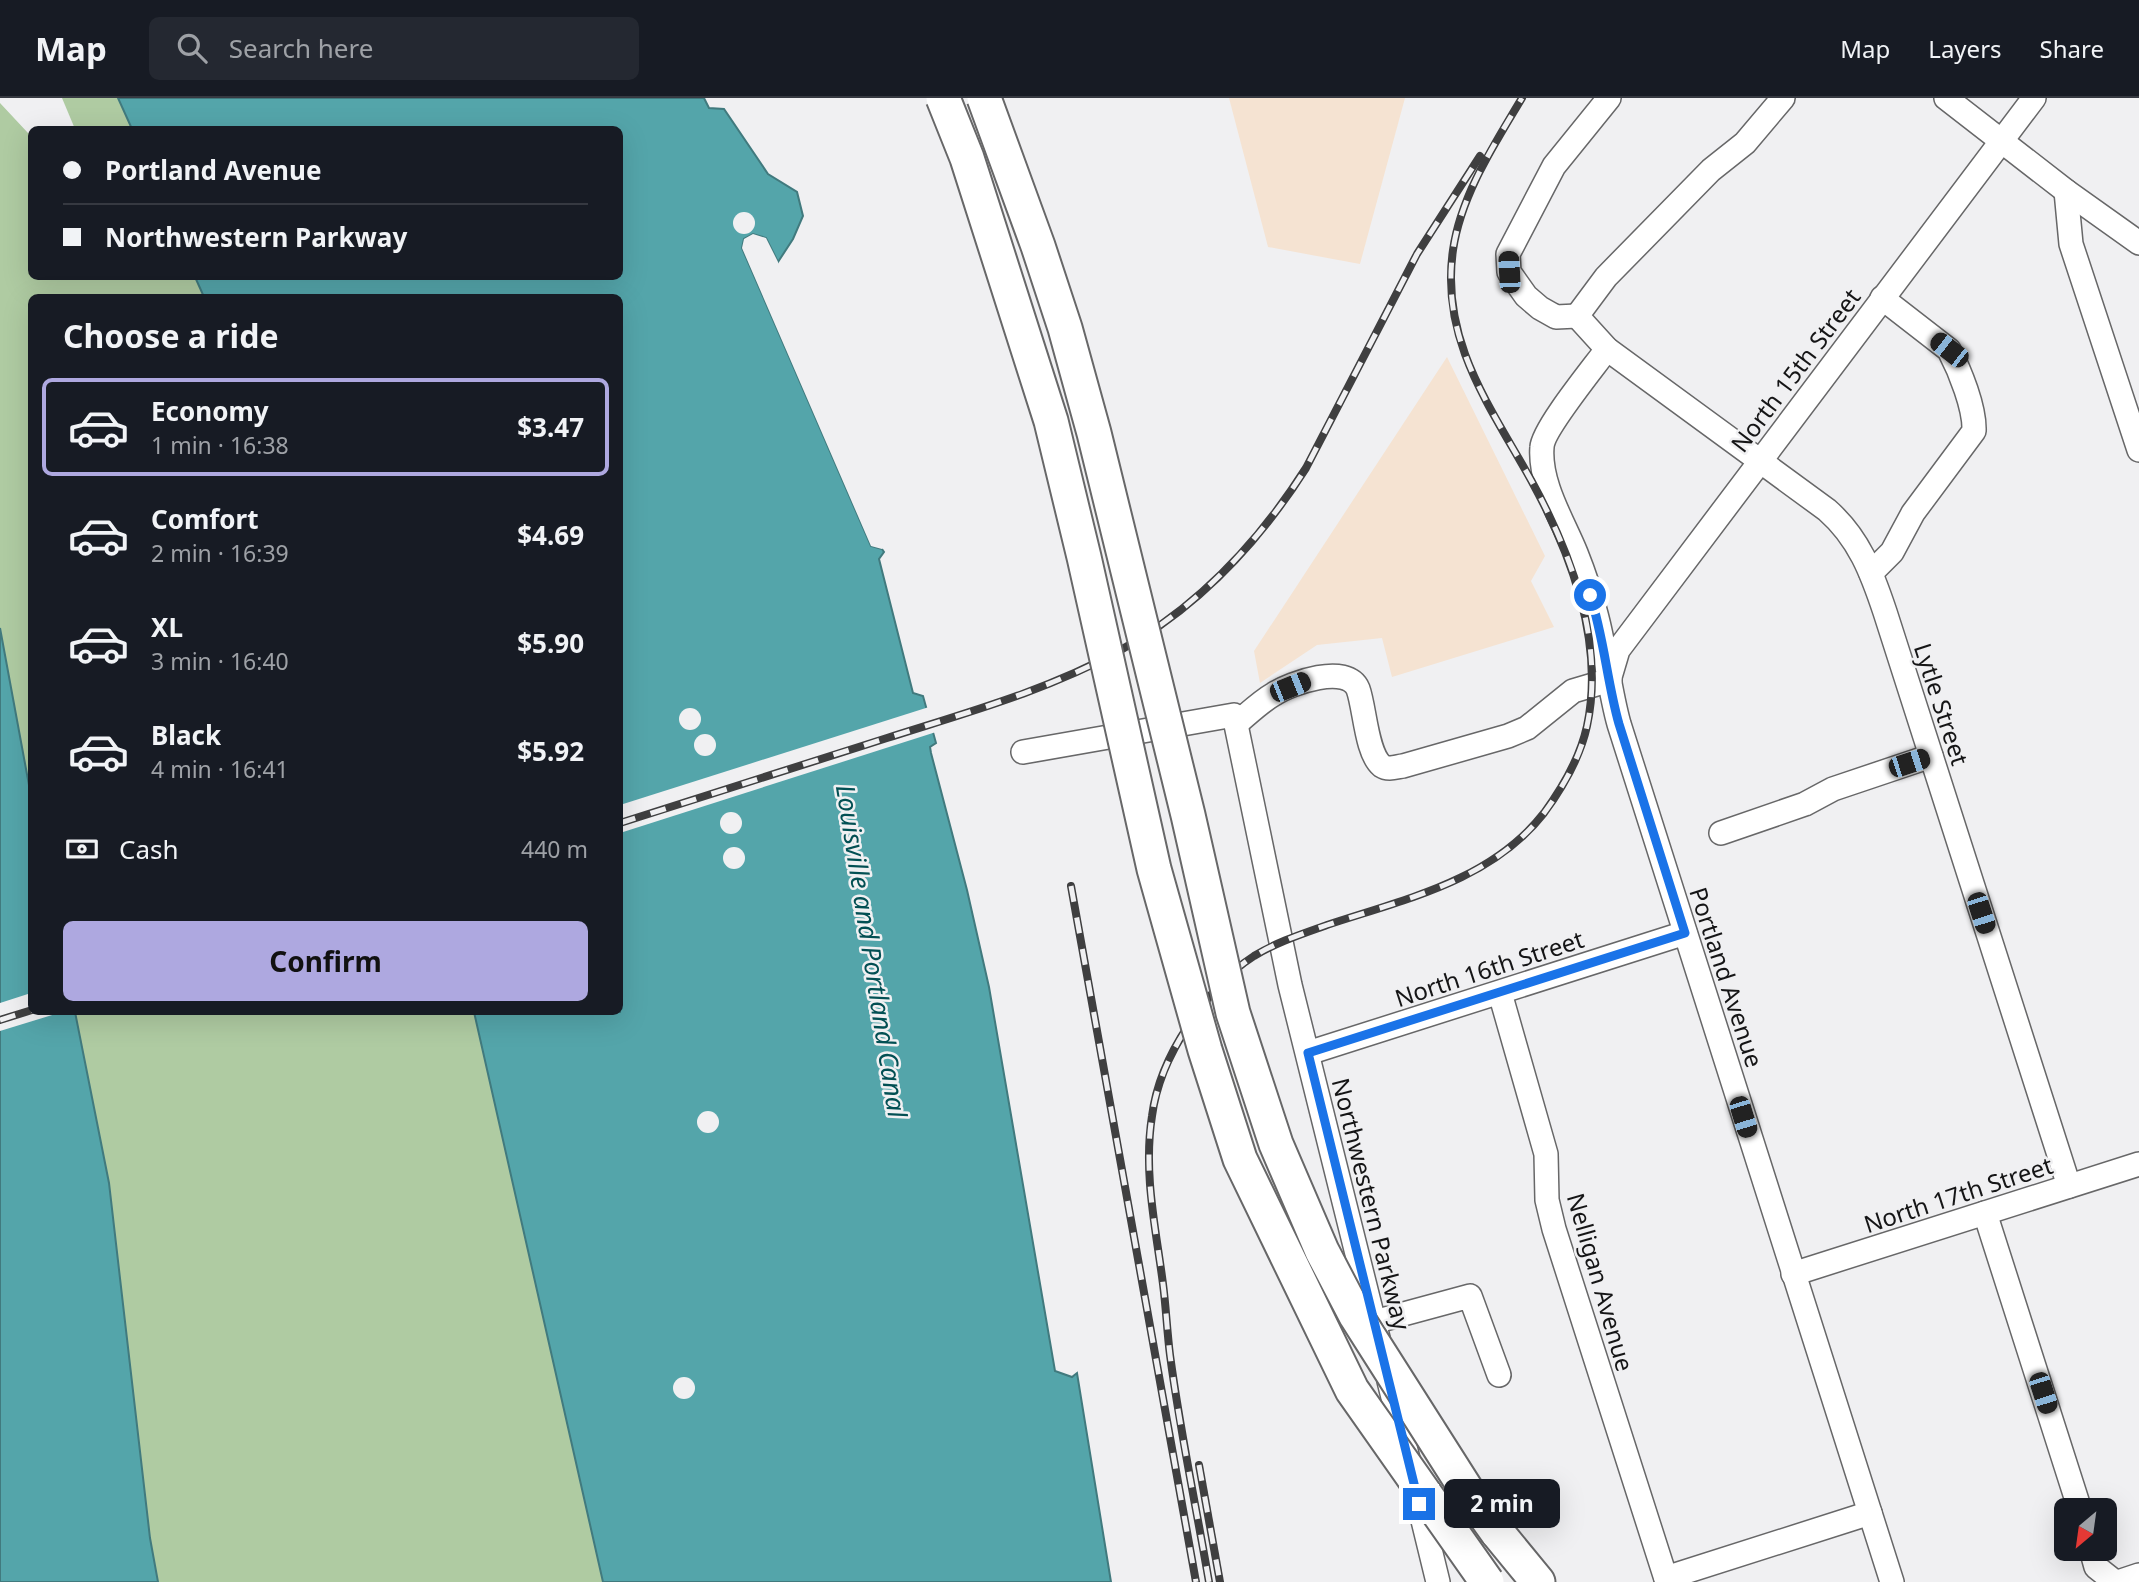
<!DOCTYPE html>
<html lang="en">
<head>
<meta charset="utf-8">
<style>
  :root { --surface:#171b24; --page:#242831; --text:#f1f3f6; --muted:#9ea1a6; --line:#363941; --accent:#aea8e0 }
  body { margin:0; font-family:"Noto Sans",sans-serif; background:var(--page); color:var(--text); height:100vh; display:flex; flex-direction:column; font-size:26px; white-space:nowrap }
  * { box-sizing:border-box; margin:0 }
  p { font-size:23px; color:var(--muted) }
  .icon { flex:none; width:38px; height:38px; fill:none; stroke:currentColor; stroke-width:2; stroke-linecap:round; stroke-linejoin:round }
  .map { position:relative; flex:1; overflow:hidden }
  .panel { position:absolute; left:28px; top:196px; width:595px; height:721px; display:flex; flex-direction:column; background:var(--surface); border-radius:10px; box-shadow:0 7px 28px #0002 }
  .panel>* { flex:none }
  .hud { position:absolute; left:28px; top:28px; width:595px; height:154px; border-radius:10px; box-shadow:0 7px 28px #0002; display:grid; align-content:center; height:154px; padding:0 35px; background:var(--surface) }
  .needle { width:46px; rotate:209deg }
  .tools { position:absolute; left:2054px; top:1400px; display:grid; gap:14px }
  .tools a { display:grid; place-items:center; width:63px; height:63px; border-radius:10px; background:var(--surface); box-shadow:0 7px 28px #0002; font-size:35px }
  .end { position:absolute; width:32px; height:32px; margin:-16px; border:9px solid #1a73e8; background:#fff; box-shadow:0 0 0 4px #fff }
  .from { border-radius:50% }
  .bubble { position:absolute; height:49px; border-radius:10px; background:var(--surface); box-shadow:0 7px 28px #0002; font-size:23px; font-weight:700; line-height:49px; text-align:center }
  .car { position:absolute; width:21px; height:42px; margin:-21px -10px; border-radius:9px; box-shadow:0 0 5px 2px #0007; background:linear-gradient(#222 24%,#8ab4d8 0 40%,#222 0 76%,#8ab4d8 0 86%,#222 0) }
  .hud b { display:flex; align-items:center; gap:24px; height:66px; font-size:26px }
  .hud b+b { border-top:2px solid var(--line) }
  .hud i { width:18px; height:18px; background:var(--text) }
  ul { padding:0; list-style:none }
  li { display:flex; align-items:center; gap:21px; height:98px; margin:0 14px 10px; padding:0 21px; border:4px solid transparent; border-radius:10px }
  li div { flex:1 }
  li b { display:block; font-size:26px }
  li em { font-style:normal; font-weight:700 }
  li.on { border-color:var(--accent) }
  li>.icon { width:63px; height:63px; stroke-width:1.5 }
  h2 { padding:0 35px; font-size:32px; line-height:84px }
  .pay { display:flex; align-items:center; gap:18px; height:77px; padding:0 35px; font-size:26px }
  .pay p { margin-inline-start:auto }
  .button { display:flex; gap:14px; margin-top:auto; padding:14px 35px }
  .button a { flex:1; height:80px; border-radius:10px; background:var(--accent); color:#111; font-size:28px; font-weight:700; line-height:80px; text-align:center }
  header { display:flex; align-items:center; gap:42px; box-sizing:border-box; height:98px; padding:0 35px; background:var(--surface); border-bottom:2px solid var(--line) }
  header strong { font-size:33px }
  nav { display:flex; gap:38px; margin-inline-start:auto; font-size:24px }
  .search { width:490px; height:63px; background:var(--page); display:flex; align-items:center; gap:18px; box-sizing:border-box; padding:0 24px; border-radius:10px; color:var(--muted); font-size:26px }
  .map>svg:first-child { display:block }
</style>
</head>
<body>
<header>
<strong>Map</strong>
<div class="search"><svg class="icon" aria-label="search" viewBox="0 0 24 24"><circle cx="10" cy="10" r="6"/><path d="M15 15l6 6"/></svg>Search here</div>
<nav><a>Map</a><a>Layers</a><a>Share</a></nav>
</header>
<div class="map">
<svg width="2139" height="1484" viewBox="0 0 2139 1484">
  <rect width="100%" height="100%" fill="#f0f0f2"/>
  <g fill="#f5e3d2">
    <path d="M1229,0H1405L1360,166L1268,149Z"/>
    <path d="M1447,259L1545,458L1531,483L1554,529L1392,579L1382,540L1317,547L1260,585L1254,553Z"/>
  </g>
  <g fill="#afcba2">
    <path d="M62,0H118L132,31H75Z"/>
    <path d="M0,5L28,35H31L32,178L195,179L204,199L32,200L31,698L0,530Z"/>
    <path d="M75,914H474L603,1484H158L150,1440L109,1085Z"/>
  </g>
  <g fill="#54a5aa" stroke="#417a7e" stroke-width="2">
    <path d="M118,0H704L709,10L724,11L768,76L797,94L803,118L793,141L778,164L766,140L753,136L744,141L742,150L871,448L882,451L884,454L879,461L913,595L923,598L936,645L930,649L931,655L967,792L989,889L1055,1273L1072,1279L1077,1275L1111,1484H603L474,914H620V200L204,199L195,179L620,178V32L132,31Z"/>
    <path d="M0,530L31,698L32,914H75L109,1085L150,1440L158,1484H0Z"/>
  </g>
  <g fill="#f0f0f2">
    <circle cx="744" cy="125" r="11"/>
    <path d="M753,136L766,140L778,164L779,167L775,166L763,143L753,139L747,143L746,149L873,445L885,449L882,451L871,448L742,150L744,141Z"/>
    <path d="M929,609L936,634L620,735V707Z"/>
    <circle cx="690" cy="621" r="11"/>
    <circle cx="705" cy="647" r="11"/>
    <circle cx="731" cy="725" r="11"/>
    <circle cx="734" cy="760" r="11"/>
    <path d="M31,895L32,914H62L0,933V905Z"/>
    <circle cx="708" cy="1024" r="11"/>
    <circle cx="684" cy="1290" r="11"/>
  </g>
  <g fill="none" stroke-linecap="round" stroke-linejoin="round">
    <defs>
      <g id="minor">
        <path d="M1783,0L1745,45L1711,72L1606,179L1577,218L1607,251L1827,412C1859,440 1872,475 1885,514L2069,1088"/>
        <path d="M1946,0L2066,93L2139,145"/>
        <path d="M2066,93L2071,146L2139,352"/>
        <path d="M1577,218L1556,219L1540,210L1526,198L1509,174L1508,156L1554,68L1609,0"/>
        <path d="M1607,251C1594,269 1543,331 1542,349C1539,385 1563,423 1576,455C1584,475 1591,496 1596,516C1606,553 1609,590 1619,626L1892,1484"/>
        <path d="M1871,475L1892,454L1913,415L1974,333C1975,310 1960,273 1949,252L1882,200"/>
        <path d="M1610,579L1618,552L2034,0"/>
        <path d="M1236,626C1248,616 1260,604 1274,596C1291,585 1347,565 1358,591C1365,610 1366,655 1382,668C1388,672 1396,669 1403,668L1508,638L1527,630L1573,593L1610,582"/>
        <path d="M1023,654L1234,617L1290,887L1378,1240"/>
        <path d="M1721,735L1805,706L1833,691L1931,658"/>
        <path d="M1500,895L1546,1056L1547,1102L1554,1131L1667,1484"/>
        <path d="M1308,955L1685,835"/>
        <path d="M1985,1115L2080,1412"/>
        <path d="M1793,1176L2139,1066"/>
        <path d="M1374,1224L1470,1198L1499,1277"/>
        <path d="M1389,1283L1438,1484"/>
        <path d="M2091,1451L2096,1469L2115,1484"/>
        <path d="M1666,1480L1870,1415"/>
        <path d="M2118,1484L2139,1477"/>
      </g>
      <path id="highway" d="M1497,1434L1538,1484"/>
    </defs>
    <use href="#minor" stroke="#676768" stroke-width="26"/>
    <use href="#highway" stroke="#676768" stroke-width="37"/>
    <use href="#minor" stroke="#fff" stroke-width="23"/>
    <use href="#highway" stroke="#fff" stroke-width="33"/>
    <defs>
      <g id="rail">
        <path d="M620,725C709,697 798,668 887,640C965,615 1046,593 1119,553C1197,510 1259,444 1306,370L1417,156L1480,58"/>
        <path d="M1071,788L1196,1484"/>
        <path d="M0,922L32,912"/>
        <path d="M1199,1367L1220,1484"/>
        <path d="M1209,1484C1196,1408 1180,1333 1170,1257C1167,1233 1166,1209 1163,1186C1156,1131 1143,1075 1152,1018C1156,987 1170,955 1188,928C1206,901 1226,876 1254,858C1277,844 1302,836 1327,827C1405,801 1491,783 1544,715C1563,689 1580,660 1587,628C1605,544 1571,455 1531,382C1490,308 1440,242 1453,152C1461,97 1494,47 1522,0"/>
      </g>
    </defs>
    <use href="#rail" stroke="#3f3f40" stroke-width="8"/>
    <use href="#rail" stroke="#f0f0f2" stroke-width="5" stroke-dasharray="16" stroke-linecap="butt"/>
    <defs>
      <g id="highway-bridge">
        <path d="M943,0L967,60L1051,323L1084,459L1154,771L1205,952L1240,1061L1352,1292L1487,1484"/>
        <path d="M984,0L1038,148L1065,230L1094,335L1188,717L1233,915L1276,1046L1322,1153L1356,1218L1466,1391L1497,1434"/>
      </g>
    </defs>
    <use href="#highway-bridge" stroke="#676768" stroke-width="37" stroke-linecap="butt"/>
    <use href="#highway-bridge" stroke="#fff" stroke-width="33"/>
  </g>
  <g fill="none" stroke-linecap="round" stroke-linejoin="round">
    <path stroke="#1a73e8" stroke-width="9" d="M1419,1406L1308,955L1685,835L1619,626C1607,584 1604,539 1590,497"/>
  </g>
  <g text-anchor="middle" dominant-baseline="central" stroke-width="5" stroke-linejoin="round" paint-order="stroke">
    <g font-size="24" fill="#151516" stroke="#f0f0f2">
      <text transform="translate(1795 272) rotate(-53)">North 15th Street</text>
      <text transform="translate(1942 606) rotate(72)">Lytle Street</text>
      <text transform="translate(1489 870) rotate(-18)">North 16th Street</text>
      <text transform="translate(1727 879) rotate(72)">Portland Avenue</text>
      <text transform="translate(1958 1096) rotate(-18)">North 17th Street</text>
      <text transform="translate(1372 1106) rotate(76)">Northwestern Parkway</text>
      <text transform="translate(1601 1184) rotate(74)">Nelligan Avenue</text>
    </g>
    <g font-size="26" font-style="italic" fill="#024f53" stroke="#f0f0f2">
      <text transform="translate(872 853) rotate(81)">Louisville and Portland Canal</text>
    </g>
  </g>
</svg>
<div class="tools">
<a><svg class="needle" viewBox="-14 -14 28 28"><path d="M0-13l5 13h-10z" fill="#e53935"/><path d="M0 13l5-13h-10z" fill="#9ea1a6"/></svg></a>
</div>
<i class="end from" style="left:1590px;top:497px"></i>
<i class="end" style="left:1419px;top:1406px"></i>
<div class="bubble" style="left:1444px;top:1381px;width:116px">2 min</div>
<i class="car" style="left:1509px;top:174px;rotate:357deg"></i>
<i class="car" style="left:1949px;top:252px;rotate:308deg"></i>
<i class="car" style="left:1290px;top:589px;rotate:68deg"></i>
<i class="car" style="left:1909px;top:665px;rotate:72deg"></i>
<i class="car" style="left:1981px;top:815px;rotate:162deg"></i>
<i class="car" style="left:1743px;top:1019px;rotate:163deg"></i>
<i class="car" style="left:2043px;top:1295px;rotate:162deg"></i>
<div class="hud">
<b><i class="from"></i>Portland Avenue</b>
<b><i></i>Northwestern Parkway</b>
</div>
<section class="panel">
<h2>Choose a ride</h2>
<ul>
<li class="on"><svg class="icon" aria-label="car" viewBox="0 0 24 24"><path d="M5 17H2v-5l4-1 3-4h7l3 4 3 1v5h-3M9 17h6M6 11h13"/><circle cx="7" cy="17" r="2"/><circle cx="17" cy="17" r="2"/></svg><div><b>Economy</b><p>1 min · 16:38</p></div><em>$3.47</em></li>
<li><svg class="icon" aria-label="car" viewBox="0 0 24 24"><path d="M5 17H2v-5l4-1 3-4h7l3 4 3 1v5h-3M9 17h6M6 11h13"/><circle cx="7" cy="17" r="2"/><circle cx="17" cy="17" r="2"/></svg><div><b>Comfort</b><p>2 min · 16:39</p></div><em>$4.69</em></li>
<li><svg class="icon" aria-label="car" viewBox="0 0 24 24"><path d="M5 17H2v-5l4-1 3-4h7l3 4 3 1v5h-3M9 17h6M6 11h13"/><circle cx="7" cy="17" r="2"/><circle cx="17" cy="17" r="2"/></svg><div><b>XL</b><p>3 min · 16:40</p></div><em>$5.90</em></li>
<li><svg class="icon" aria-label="car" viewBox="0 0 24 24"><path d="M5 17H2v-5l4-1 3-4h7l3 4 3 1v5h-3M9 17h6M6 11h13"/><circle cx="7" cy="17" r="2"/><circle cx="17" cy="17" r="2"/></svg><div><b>Black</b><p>4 min · 16:41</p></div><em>$5.92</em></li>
</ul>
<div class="pay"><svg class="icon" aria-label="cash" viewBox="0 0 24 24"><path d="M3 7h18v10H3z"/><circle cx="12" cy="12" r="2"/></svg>Cash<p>440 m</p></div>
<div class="button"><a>Confirm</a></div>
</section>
</div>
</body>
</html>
